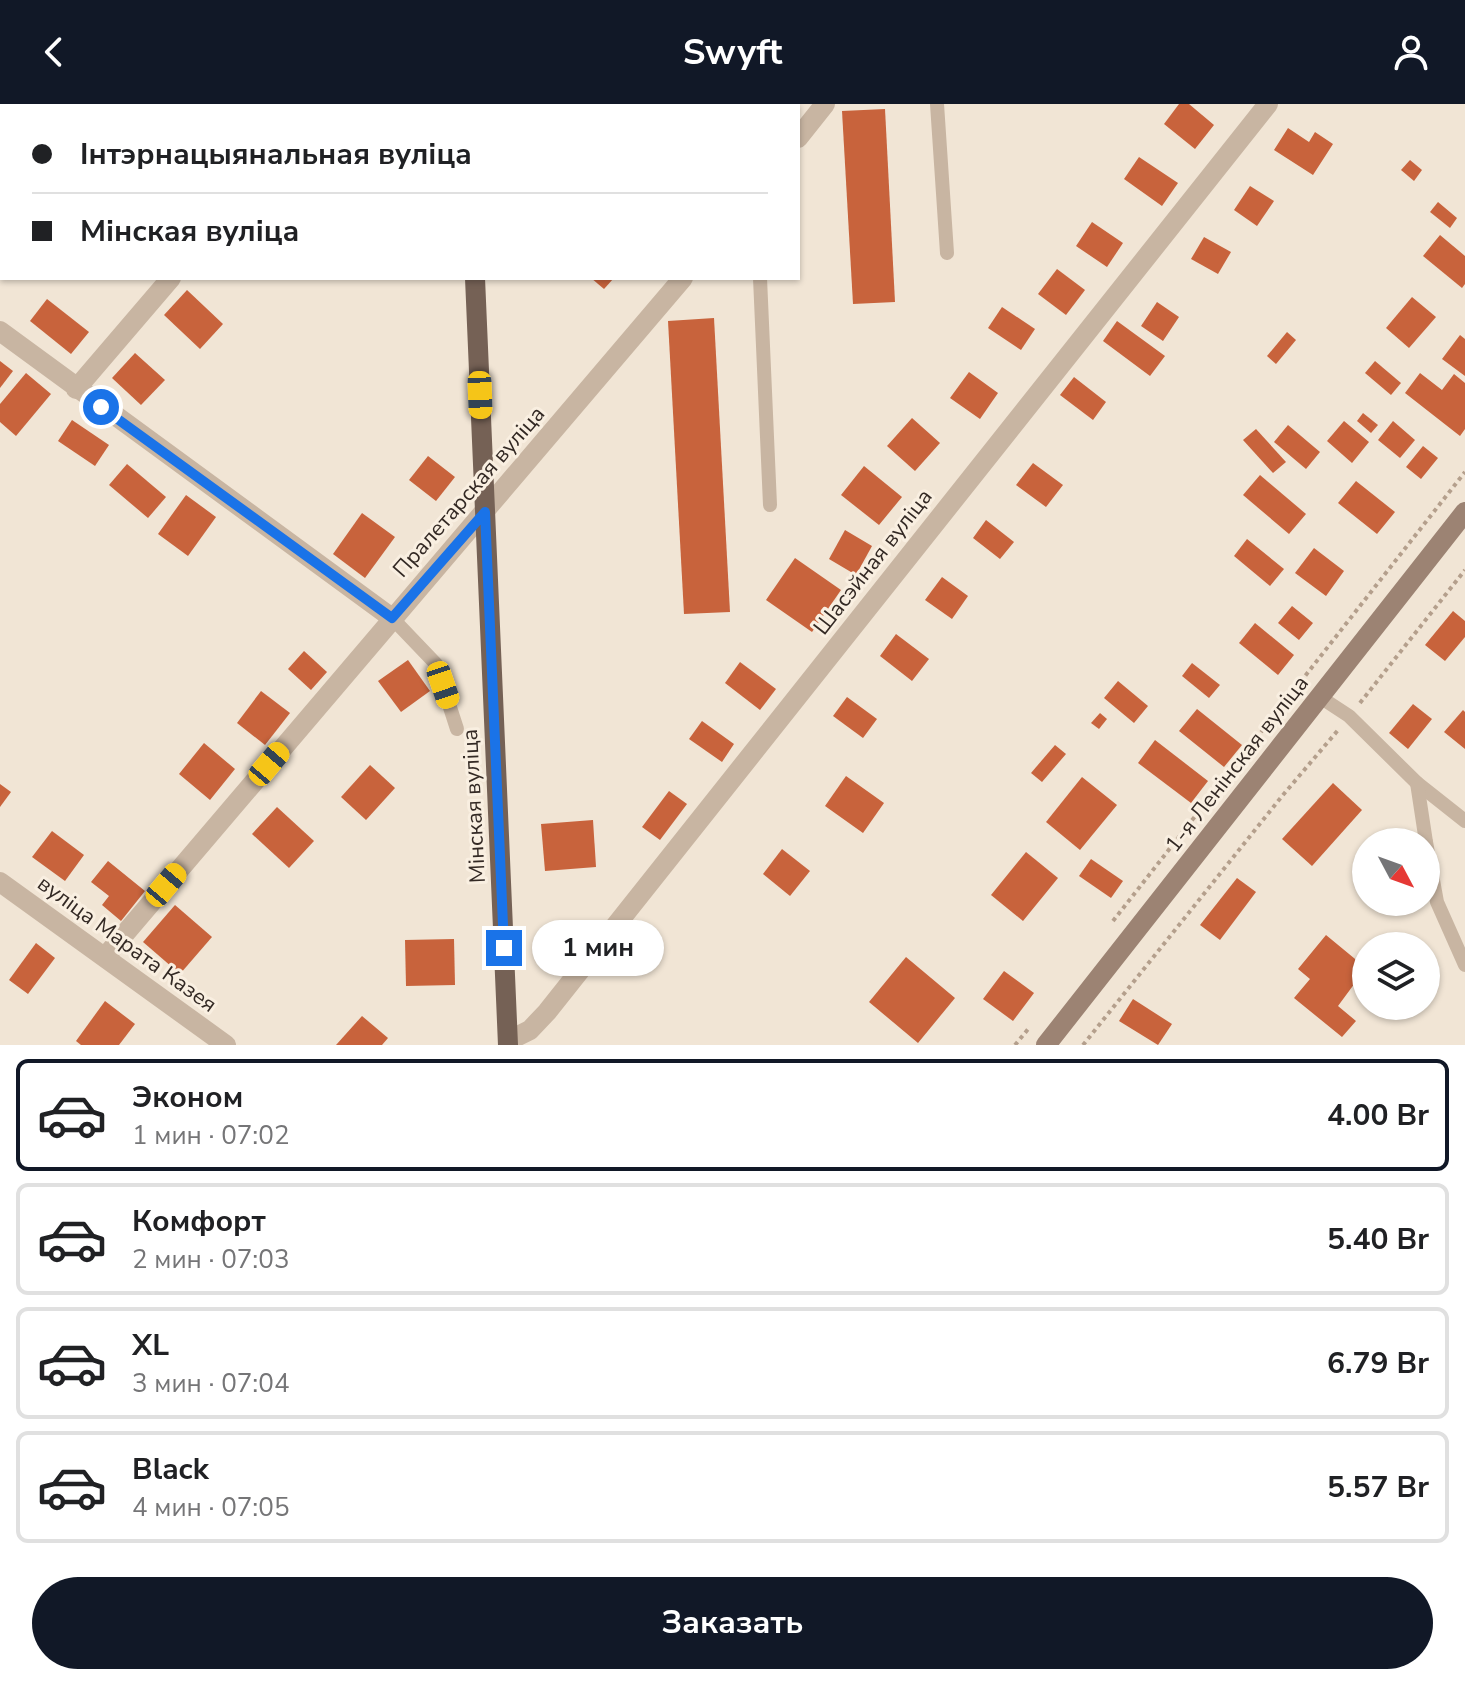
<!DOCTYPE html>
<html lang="ru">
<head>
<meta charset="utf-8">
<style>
  :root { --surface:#fff; --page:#f2f2f2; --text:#202124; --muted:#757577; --line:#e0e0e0; --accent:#111827 }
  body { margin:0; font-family:"Nunito Sans",sans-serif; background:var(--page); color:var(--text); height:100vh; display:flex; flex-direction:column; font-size:30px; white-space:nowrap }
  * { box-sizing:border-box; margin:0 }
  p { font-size:26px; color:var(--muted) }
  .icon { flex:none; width:44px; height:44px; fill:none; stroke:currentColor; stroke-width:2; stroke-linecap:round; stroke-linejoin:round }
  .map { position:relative; height:941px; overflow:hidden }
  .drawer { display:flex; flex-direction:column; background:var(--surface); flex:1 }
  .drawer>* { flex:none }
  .banner { position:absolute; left:0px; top:0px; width:800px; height:176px; box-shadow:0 2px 6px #0004; display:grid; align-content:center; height:176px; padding:0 32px; background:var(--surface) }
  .needle { width:52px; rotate:131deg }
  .tools { position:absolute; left:1352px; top:724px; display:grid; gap:16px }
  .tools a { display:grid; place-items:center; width:88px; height:88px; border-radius:50%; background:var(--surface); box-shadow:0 2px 6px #0004; font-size:40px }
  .end { position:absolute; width:36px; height:36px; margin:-18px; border:10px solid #1a73e8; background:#fff; box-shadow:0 0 0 4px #fff }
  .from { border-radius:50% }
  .bubble { position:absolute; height:56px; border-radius:28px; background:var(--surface); box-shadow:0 2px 6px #0004; font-size:26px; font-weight:700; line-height:56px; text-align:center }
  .car { position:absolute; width:24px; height:48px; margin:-24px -12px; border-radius:10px; box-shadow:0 0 6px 2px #0007; background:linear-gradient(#f5c518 24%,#345 0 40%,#f5c518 0 76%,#345 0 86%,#f5c518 0) }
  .banner b { display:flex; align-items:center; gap:28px; height:76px; font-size:30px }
  .banner b+b { border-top:2px solid var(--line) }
  .banner i { width:20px; height:20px; background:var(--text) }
  ul { padding:14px 0 0; list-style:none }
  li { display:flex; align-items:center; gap:24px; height:112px; margin:0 16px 12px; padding:0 16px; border:4px solid var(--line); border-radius:12px }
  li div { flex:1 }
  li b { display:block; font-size:30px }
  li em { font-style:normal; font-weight:700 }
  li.on { border-color:var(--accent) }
  li>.icon { width:72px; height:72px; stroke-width:1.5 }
  .button { display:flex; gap:16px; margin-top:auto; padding:16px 32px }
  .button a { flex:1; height:92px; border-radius:48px; background:var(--accent); color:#fff; font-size:32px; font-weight:700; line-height:92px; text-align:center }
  header { display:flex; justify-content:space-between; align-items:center; height:104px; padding:0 32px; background:var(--accent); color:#fff; font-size:36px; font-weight:700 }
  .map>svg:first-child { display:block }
</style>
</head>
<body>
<header><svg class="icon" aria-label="back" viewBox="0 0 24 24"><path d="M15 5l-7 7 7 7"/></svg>Swyft<svg class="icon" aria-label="person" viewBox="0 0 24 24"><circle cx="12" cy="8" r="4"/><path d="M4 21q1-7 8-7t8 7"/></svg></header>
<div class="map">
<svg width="1465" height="941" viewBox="0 0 1465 941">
  <rect width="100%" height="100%" fill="#f1e5d5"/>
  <g fill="#c8633c">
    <path d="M1179,0H1189L1214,21L1195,45L1164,20Z"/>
    <path d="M885,5L895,198L853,200L842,7Z"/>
    <path d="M1288,24L1309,38L1315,28L1333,40L1313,71L1274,46Z"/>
    <path d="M1139,53L1178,79L1162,102L1124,75Z"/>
    <path d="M1410,56L1422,66L1414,77L1401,66Z"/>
    <path d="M1250,82L1274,97L1257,122L1234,106Z"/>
    <path d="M1438,98L1457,114L1450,124L1430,108Z"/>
    <path d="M1092,118L1123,139L1107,163L1076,142Z"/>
    <path d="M1440,131L1465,152V180L1462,184L1423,152Z"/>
    <path d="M1204,133L1231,148L1218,170L1191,155Z"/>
    <path d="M1057,165L1085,186L1066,211L1038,190Z"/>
    <path d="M591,174H614L604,185Z"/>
    <path d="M187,186L223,220L200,245L164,211Z"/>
    <path d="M1412,193L1436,213L1409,244L1386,224Z"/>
    <path d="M47,195L89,228L71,250L30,217Z"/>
    <path d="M1157,198L1179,213L1163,237L1141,222Z"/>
    <path d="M1002,203L1035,225L1021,246L988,224Z"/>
    <path d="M714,214L730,508L684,510L668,217Z"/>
    <path d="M1117,217L1165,252L1150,272L1103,237Z"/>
    <path d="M1287,228L1296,236L1276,260L1267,252Z"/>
    <path d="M1460,231L1465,235V272L1442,255Z"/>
    <path d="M135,249L165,276L141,301L112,274Z"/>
    <path d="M0,257L13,267L0,284Z"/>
    <path d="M1375,257L1401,279L1391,291L1365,269Z"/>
    <path d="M969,268L998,289L980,315L950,294Z"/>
    <path d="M26,269L51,290L16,332L0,318V300Z"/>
    <path d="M1420,269L1442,286L1454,270L1465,279V325L1460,332L1405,289Z"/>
    <path d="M1074,273L1106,298L1093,316L1060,291Z"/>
    <path d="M1363,309L1378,321L1371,329L1357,317Z"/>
    <path d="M912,314L940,339L915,367L887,342Z"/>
    <path d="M72,316L109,341L95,362L58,337Z"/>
    <path d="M1344,317L1369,338L1352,359L1327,337Z"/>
    <path d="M1393,317L1415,336L1400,354L1378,336Z"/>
    <path d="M1288,321L1320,348L1306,365L1274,338Z"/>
    <path d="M1256,325L1286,358L1273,369L1243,336Z"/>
    <path d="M1423,342L1438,354L1421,375L1406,363Z"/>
    <path d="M428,352L455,373L436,397L409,376Z"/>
    <path d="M1033,359L1063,381L1046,403L1016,381Z"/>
    <path d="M127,360L166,393L148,414L109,381Z"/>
    <path d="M864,362L902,393L879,421L841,391Z"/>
    <path d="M1260,371L1306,410L1289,430L1243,391Z"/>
    <path d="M1356,377L1395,408L1377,430L1338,399Z"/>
    <path d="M186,391L216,413L188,452L158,430Z"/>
    <path d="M362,409L395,433L365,474L333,450Z"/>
    <path d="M986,416L1014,438L1000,455L973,434Z"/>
    <path d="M845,426L872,442L856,471L829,455Z"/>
    <path d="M1247,435L1284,465L1270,482L1234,452Z"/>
    <path d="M1314,444L1344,467L1326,492L1295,469Z"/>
    <path d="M795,454L841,486L812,528L766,496Z"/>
    <path d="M942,473L968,492L952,515L925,496Z"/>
    <path d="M1292,502L1313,519L1299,536L1278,519Z"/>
    <path d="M1453,507L1465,517V533L1445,557L1425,541Z"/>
    <path d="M1255,519L1294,551L1278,571L1239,539Z"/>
    <path d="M896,530L929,555L912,577L880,552Z"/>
    <path d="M304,547L327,568L311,586L288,565Z"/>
    <path d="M408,556L430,587L401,608L378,577Z"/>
    <path d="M740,558L776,585L760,606L725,579Z"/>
    <path d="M1192,559L1220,581L1209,594L1182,572Z"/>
    <path d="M1118,577L1148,602L1134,619L1104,594Z"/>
    <path d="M261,587L290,609L265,641L237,619Z"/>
    <path d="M847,593L877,615L863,634L833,612Z"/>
    <path d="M1413,600L1432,615L1408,645L1389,629Z"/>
    <path d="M1197,605L1242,641L1224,663L1179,627Z"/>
    <path d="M1463,606L1465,608V645L1444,628Z"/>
    <path d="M1100,609L1107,615L1099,625L1091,619Z"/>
    <path d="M702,617L734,640L722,658L689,635Z"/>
    <path d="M1155,636L1208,677L1191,699L1138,659Z"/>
    <path d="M204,639L235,665L210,696L179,670Z"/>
    <path d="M1055,641L1066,650L1042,678L1031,669Z"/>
    <path d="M370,661L395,684L366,716L341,693Z"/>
    <path d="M846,672L884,699L863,729L825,702Z"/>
    <path d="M1082,673L1117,701L1080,746L1046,718Z"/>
    <path d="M1333,679L1362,706L1312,762L1282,735Z"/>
    <path d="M0,680L11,688L0,703Z"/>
    <path d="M669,687L687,700L660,736L642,723Z"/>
    <path d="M277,703L314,737L289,764L252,730Z"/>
    <path d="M593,716L596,763L545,767L541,720Z"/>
    <path d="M52,727L84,751L65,777L32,753Z"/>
    <path d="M782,745L810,767L790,792L763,770Z"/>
    <path d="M1026,748L1058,774L1023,817L991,791Z"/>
    <path d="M1091,755L1123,777L1111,794L1079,772Z"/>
    <path d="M108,757L145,787L121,817L102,801L109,792L91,778Z"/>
    <path d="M1237,774L1256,788L1220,836L1200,821Z"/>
    <path d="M175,801L212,833L180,870L143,838Z"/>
    <path d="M1326,831L1366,864L1338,902L1356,917L1342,933L1294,894L1310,875L1298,865Z"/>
    <path d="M454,835L455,881L406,882L405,836Z"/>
    <path d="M36,839L55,854L28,890L9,876Z"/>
    <path d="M906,853L955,894L918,939L869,898Z"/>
    <path d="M1004,867L1034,889L1013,917L983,895Z"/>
    <path d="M1133,895L1172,920L1158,941L1119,917Z"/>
    <path d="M105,897L135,920L119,941H81L76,937Z"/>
    <path d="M362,912L388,934L382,941H336Z"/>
  </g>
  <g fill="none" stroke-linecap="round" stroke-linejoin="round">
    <g stroke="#b49f8c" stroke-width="4" stroke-dasharray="4 4" stroke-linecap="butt">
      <path d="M1360,599L1465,466"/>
      <path d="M1113,817L1465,368"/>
      <path d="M1015,941L1029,924"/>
      <path d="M1083,941L1283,691L1339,625"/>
    </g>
    <g stroke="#c8b5a2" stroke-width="14">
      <path d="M937,0L947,149"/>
      <path d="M760,174L770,401"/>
      <path d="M392,514L436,560L457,625"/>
      <path d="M1320,593L1349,612L1417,679L1465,717"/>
      <path d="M1417,679L1426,738"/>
      <path d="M1426,738L1437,798L1465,861"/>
    </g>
    <g stroke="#c8b5a2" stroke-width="20">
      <path d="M316,2L318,0"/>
      <path d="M798,34L825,0"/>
      <path d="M0,227L392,514"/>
      <path d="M76,285L171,174"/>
      <path d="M105,853L683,174"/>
      <path d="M508,937L530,926L547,908L1268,0"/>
    </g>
    <path stroke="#c8b5a2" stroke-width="20" d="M0,778L226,941"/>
    <path stroke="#9c8373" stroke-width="20" d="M1046,941L1465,408"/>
    <g stroke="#756155" stroke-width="20">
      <path d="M467,0V2"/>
      <path d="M475,174L508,941"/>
    </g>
  </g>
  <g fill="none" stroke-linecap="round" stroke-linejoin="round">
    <path stroke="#1a73e8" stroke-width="10" d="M101,303L392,514L485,408L504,844"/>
  </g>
  <g text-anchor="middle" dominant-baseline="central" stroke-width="6" stroke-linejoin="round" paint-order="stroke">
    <g font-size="22" fill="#332924" stroke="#f9efe1">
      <text transform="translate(469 388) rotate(-49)">Пралетарская вуліца</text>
      <text transform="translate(873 458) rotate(-52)">Шасэйная вуліца</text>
      <text transform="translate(1237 660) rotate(-52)">1-я Ленінская вуліца</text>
      <text transform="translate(474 702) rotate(-93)">Мінская вуліца</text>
      <text transform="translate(127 840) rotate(36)">вуліца Марата Казея</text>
    </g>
  </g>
</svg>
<div class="tools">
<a><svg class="needle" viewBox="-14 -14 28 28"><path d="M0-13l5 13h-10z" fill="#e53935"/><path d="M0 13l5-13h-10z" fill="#757577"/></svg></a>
<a><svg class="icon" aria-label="layers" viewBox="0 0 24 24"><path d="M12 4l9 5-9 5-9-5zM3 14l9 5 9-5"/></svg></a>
</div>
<i class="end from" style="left:101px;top:303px"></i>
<i class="end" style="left:504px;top:844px"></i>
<div class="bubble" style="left:532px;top:816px;width:132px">1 мин</div>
<i class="car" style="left:480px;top:291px;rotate:178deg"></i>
<i class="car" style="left:443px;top:581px;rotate:161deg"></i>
<i class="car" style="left:269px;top:660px;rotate:40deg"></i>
<i class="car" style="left:166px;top:781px;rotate:40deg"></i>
<div class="banner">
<b><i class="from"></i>Інтэрнацыянальная вуліца</b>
<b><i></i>Мінская вуліца</b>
</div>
</div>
<section class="drawer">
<ul>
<li class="on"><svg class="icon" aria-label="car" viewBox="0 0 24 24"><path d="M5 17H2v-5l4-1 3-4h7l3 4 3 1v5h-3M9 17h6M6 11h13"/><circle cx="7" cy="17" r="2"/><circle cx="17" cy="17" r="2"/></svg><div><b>Эконом</b><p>1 мин · 07:02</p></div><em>4.00 Br</em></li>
<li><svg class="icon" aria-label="car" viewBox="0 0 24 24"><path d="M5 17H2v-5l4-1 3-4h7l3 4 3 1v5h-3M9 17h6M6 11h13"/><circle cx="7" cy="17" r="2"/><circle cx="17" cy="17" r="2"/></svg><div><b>Комфорт</b><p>2 мин · 07:03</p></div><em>5.40 Br</em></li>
<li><svg class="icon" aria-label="car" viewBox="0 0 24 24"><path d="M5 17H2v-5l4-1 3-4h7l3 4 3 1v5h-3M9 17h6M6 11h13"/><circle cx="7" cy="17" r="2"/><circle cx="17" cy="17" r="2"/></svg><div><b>XL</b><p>3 мин · 07:04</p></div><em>6.79 Br</em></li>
<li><svg class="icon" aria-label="car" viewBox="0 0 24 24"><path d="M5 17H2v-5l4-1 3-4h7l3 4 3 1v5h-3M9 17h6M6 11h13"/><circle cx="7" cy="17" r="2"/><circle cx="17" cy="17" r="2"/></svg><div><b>Black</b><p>4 мин · 07:05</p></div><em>5.57 Br</em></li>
</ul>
<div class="button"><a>Заказать</a></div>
</section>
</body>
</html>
